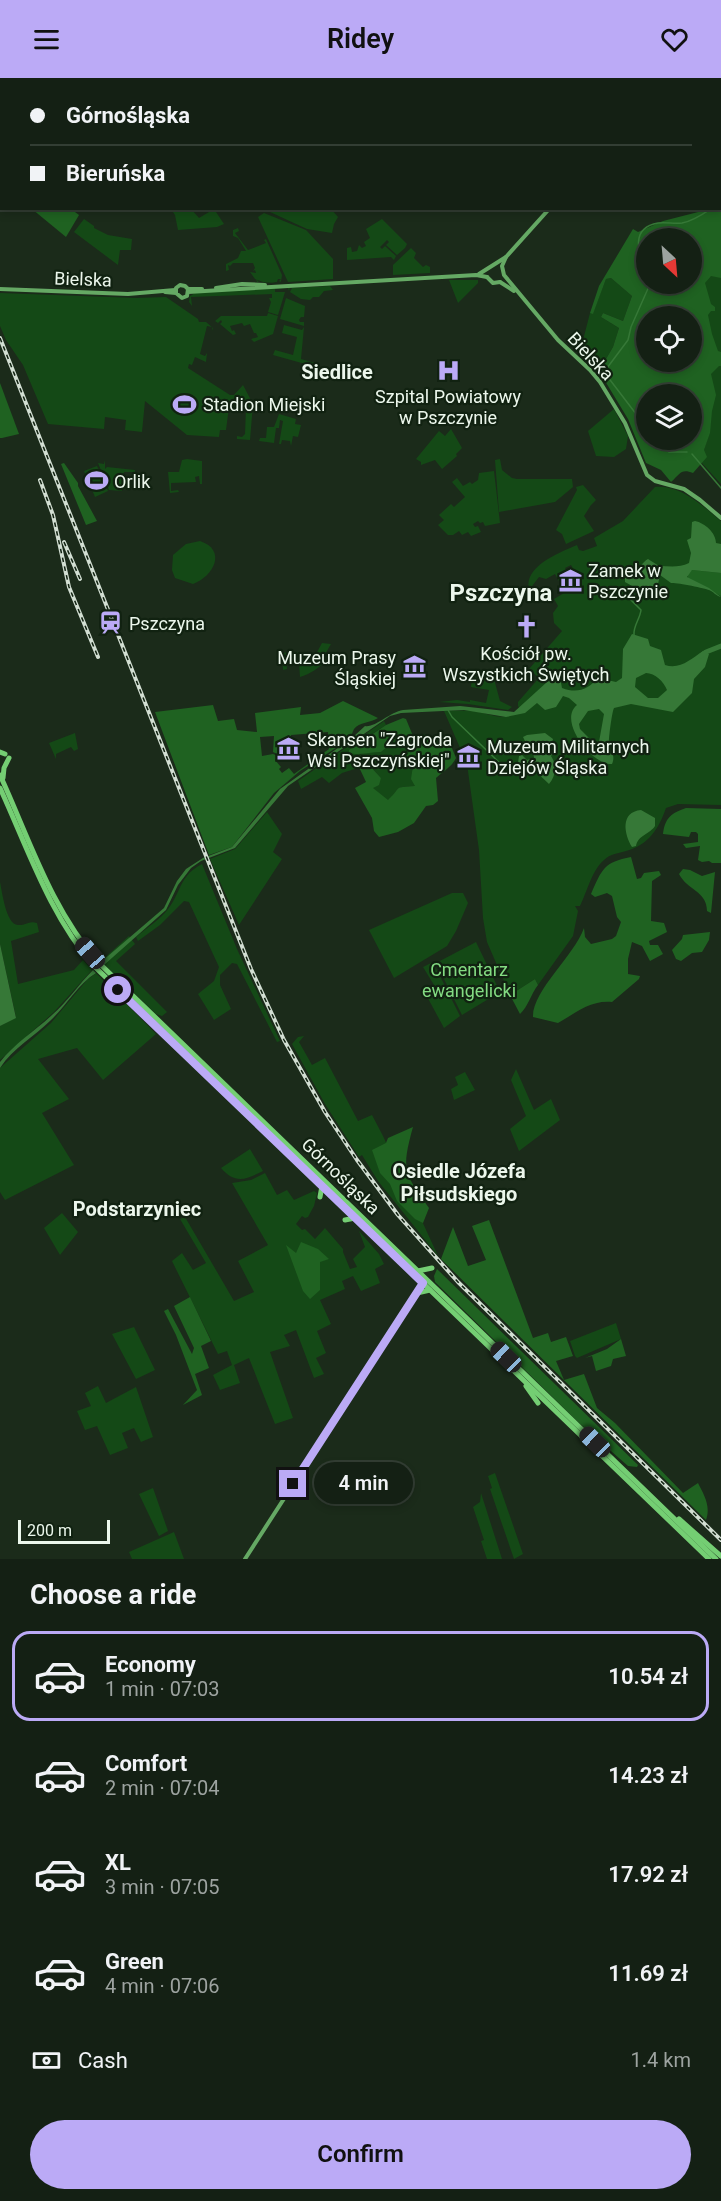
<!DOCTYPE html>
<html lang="en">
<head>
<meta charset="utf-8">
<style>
  :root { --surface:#142014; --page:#1d281d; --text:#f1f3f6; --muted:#9da3a0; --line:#333e34; --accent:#bbaaf6 }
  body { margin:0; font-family:Roboto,sans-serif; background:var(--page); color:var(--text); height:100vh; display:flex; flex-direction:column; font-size:22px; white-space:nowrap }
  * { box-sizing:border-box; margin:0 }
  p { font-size:20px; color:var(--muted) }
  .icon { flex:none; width:33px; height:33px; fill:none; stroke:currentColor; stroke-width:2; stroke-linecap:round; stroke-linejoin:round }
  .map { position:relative; height:1481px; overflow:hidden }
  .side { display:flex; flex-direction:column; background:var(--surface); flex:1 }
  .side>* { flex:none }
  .guide { position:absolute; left:0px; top:0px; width:722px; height:132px; box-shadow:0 3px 9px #0003,0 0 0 2px var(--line); display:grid; align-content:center; height:132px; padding:0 30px; background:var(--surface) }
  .needle { width:39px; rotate:154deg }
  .controls { position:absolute; left:636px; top:150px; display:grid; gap:12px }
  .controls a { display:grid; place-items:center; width:66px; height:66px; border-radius:50%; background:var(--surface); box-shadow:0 3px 9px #0003,0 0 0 2px var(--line); font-size:30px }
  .scale { position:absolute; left:18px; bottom:15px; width:92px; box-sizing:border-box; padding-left:6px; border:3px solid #ecf7ec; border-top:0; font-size:16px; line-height:21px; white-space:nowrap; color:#ecf7ec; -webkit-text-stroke:4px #121; paint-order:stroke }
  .end { position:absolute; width:27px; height:27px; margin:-14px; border:8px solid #bbaaf6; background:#111; box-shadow:0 0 0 3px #111 }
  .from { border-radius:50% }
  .bubble { position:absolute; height:42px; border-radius:21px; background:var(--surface); box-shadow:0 3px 9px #0003,0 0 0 2px var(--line); font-size:20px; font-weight:600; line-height:42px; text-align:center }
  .car { position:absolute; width:18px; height:36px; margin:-18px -9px; border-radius:8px; box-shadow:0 0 4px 2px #0007; background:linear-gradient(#222 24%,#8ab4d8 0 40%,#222 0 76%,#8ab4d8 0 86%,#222 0) }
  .guide b { display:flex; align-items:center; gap:21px; height:57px; font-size:22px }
  .guide b+b { border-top:2px solid var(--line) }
  .guide i { width:15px; height:15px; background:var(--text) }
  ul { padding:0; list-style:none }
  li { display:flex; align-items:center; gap:18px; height:90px; margin:0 12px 9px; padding:0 18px; border:3px solid transparent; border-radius:18px }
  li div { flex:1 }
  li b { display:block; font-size:22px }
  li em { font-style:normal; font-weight:600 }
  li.on { border-color:var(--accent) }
  li>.icon { width:54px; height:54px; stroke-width:1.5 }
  h2 { padding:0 30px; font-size:27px; line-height:72px }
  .pay { display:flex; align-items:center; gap:15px; height:66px; padding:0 30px; font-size:22px }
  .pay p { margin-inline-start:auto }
  .cta { display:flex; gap:12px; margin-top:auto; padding:12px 30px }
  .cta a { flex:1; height:69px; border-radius:36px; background:var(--accent); color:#111; font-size:24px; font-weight:600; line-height:69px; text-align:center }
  header { display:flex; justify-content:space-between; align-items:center; height:78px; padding:0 30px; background:var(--accent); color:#111; font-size:27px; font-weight:600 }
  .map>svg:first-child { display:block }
</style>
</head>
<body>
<header><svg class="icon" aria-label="menu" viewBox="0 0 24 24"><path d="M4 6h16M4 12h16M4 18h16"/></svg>Ridey<svg class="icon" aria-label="heart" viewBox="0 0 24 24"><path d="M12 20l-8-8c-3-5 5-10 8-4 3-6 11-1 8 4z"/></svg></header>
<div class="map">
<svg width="721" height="1481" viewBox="0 0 721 1481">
  <rect width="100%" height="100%" fill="#1b2b1a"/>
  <g fill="#144916">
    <path d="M171,131H191L199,140L214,131L224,146L217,149L178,152L175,137Z"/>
    <path d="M274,131H331L338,139L334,146L332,155L307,151L270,134Z"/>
    <path d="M264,135L306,152L333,181V201L288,204L258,139Z"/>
    <path d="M84,141L94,148V150L108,157L132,161L131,172H120L118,187L74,154Z"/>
    <path d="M382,141L407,166L405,170L397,177L386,167L389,164L387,162L380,169L382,171L385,168L396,178L394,182L391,179L347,182V170L351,169L352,174L357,173L359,167L362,170L366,168L364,164L370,160L366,151Z"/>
    <path d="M238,150L239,153L235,155L248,172L266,165L264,162L266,161L282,197L281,204L279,203L281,201H278L277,204H272L276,205L260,204H257L256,201L259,204H263L255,201L250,194L256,195L255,192L253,193L255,190L253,185H233L230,188L228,187L229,192L226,193V186L238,180L241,173H246L238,160L233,158V152Z"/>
    <path d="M721,162V406L700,383L710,354L702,210Z"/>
    <path d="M411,170L416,175L414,180L423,189L426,187L430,189V195L393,197V187Z"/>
    <path d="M611,200L632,218L623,243L603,235L601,239L619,250L613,269L599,293L580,274L590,235H593L606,201Z"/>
    <path d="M464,202H478V205L458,225L449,202Z"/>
    <path d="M330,208L333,212L324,213L319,219H313L310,222L301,221L290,214L292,210Z"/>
    <path d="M290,209L289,213L288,210L275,211V214H285L278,237L268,234L271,224L269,220H272V216L191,219L192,228L189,224L190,218L195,215Z"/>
    <path d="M0,215L136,220L166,219L198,241L199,244H206L213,250V253L212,249L207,248L200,276L205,278L207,275L206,284L195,279L192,287L189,286L188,290L230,317H234L243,307L253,326L250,362L237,361V358L242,359L245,356L246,330L229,329L226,352H220L219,359L187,357L145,323L142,354L125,352L126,342L105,339L104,351L48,346L23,287L6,262L0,248Z"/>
    <path d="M286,220L305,228L304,239H301L299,242L300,244H304V248L280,241Z"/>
    <path d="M268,235L278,238L273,256L254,264L251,261L258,259L256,255H254L250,246L244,248L242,245L230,248L232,253L234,252L236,256L233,257L220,246L222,244L221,242L218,245L215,243L221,238H267Z"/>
    <path d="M284,247L302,252L304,249L301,281L315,285L316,289L273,277L275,272L293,277L297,259L282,255Z"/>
    <path d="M614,331L628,358L626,371L614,379L596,378L588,353Z"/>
    <path d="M279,336L296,341L295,346L301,347L298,359L293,358L291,368L290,363L282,362L281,366H279L283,343L280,342L279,350H276L274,365L259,363L260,360H266L267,349H274Z"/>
    <path d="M451,351L462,370L456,376L457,378L442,391L435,382L421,387V384L416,381L439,353L445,358Z"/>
    <path d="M187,381L202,383V406H200L199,398L195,399L196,404L171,405V413L178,412L179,414L170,415L168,394H179L182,382Z"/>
    <path d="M500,381L502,392L512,400L517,401H572L573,409L555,424L499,434L495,382Z"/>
    <path d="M105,382V391L107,389L135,392V394H124L122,413L109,412L98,385L104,386Z"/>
    <path d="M97,388L108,413L95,419L84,393Z"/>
    <path d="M494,393L500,445L485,448L483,444L480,445L478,443L473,446L475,449L478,448L481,454L471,458L468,454L462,457L459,453L453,457H448L438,447L444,442L439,437L451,426L454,429L465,419L452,404L457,400L463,408L470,404L472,406L478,402L479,395Z"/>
    <path d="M583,407L596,422L591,427L584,438L594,453L566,466L562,456L556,452L577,412L576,409Z"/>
    <path d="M655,409C680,406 703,428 721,443V727L678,726L666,730C659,750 649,767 626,773C619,775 610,776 604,782C592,792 587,814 580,828H575L578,833L573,858L538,907L535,901L510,917L487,864L483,840L479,772L467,686L444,633C454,633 464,632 474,633C496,637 499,643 522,634L518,628V624L539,600L529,591L562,553L554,545L553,535L558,528L554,521L581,505L571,487L565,490L569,497L559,503L555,496L546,501L539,499L529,512C523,488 561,474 577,467L579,472L583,473L597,468L594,460L623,443Z"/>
    <path d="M200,463C227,472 214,498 193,506L175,500L172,492L173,477L186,466Z"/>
    <path d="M322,565L331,566L324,578L327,581C320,590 310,596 300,599L299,584H296V581L286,582L287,591L283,592L282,575L295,574L315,578Z"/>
    <path d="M472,599L494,601L500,623L512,629L508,632L468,626L439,624L457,622L470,624V622L486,625L489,612L471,609Z"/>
    <path d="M384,643L386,647L352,669L360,677L368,674H381L395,662L410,671L415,708C391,710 403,708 388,723L372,710L381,700L369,687H358V690L342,695L329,705L322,699L301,711L298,703Z"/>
    <path d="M75,655L78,671L74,673L71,669L56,676V681L49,665Z"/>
    <path d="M267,734L282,756L273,774L282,781L239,847L210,781L235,771Z"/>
    <path d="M202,786L237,871L280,963L277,964L237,886L232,885L220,897V907L231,931L214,942L198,916L214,903L219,889L189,824L184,823L160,847L138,863L136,859C146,850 160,842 168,831C182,813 179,798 202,786Z"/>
    <path d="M0,804C2,813 6,847 18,847C25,848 29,842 37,845L39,854L11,863L18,906L74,892L83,882L92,892L54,934L0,982V948L16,939L0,866Z"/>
    <path d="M452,815H463L468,825L456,853L447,868L394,900L369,852Z"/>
    <path d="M129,858L135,866L116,883L167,934L162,938L156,936L101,883Z"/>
    <path d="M476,864L500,914L462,937L436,885Z"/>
    <path d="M433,884L460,938L444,950L424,913L434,907L423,889Z"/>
    <path d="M96,895L156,956L103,1002L77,970L38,981L69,1021L42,1035L74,1087L5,1122L0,1114V990L51,945L87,902Z"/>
    <path d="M304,958L299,964L312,987L325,980L358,1043L372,1037L383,1058L438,1178L378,1103L362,1077L359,1079L325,1026L292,966L298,959Z"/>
    <path d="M516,991L534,1032L551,1021L560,1042L519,1073L510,1051L526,1038L511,1002Z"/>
    <path d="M465,994L475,1012L454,1022L451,1011L458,1007L455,999Z"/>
    <path d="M250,1071L263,1093C245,1102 235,1106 221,1090Z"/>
    <path d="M265,1095L277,1117L287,1112L294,1122L314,1113L317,1115L314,1128L308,1139L305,1140L302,1138L296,1146L302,1152L305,1151L315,1161L325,1150L343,1171V1174L350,1191L357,1189L353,1181L365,1169L359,1153L379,1176L384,1186L375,1191L380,1205L361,1213L353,1198L342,1203L345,1211L320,1222L331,1246L317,1253L326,1275L316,1280L324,1296L314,1300L296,1252L284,1257L290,1268L270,1274L293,1340L275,1346L249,1280L234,1287L240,1305L220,1312L213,1297L232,1287L227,1273L218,1276L172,1183L182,1175L193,1192L206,1185L180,1141L185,1139L234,1223L254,1214L238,1183L268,1167L232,1105L251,1102Z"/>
    <path d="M62,1135L78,1154L60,1177L44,1150Z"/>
    <path d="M616,1245L621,1261L577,1280L575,1278L570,1263Z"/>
    <path d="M134,1249L155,1292L136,1301L112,1256Z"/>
    <path d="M98,1308L106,1325L136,1309L153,1359L141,1364L134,1350L122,1355L128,1370L110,1377L97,1348L85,1352L77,1333L91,1328L85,1315Z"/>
    <path d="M495,1395L523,1476L514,1481L490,1411L492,1410L488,1398Z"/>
    <path d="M153,1410L168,1453L159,1458L139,1416Z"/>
    <path d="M481,1415L502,1481H487L481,1463L484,1462L473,1429L480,1424Z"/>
    <path d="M174,1454L184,1481H132L129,1474Z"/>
  </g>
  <g fill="#1f6221" fill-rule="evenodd">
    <path d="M721,117V200L711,198L705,205L711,226L715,229V233H711L708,237L712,256L718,273L721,274V288H719L711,296L716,317L712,333L710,355L704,372L707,379L693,395C681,390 680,396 671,404L661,392L646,385L628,341L599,293L613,269L619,250L601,239L603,235L623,243L632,218L611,200L606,201L593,236L590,235L599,208L633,151L638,154L663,143L710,131L720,130ZM646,160H692V206H646ZM646,238H692V284H646ZM646,316H692V362H646Z"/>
    <path d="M32,131H71L79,137L66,159Z"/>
    <path d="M0,305L19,356L2,360H0Z"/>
    <path d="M64,385L78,405V408L97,443L86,447L61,386Z"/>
    <path d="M692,492L721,495V518L688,501V495Z"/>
    <path d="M343,623L378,640C371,645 359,644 354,651C352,654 352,658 350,661L300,693L274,715L232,769L209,777L155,634L213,627L218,643L234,641L237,652L257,654L255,635L301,629L300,637L320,635ZM328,654L329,671L294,696L289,690L282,695L279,691L281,689L275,682L278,678L273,676L262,678L260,659L274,658L273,674L281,678L290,668L291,657Z"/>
    <path d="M403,640L406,641L413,658L428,656L435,662L447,658L456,680C451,690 443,693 436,700L438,723L433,727L426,728L414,745L398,754L379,759L374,753L372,740L355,710L366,704L358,687H369L381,700L379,707L373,710L388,722C403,708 391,710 415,708L411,701L413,688L407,678L410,671L395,662L381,674C369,674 360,678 349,675V672L386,647Z"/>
    <path d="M686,730L721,731V785H712L709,783L702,784L698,782L700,768L686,770L683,766L698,764V756L696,754H691L689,759L663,756C665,740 671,735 686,730Z"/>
    <path d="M631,779L637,801L641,800L644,795L659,793L661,797L652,803L651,843L664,845L667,854L649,863L650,867H658L663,876L650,883L642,868L632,864L628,881V896L640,898L639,901L612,924C590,922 576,935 558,945L533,939C532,913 574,878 584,850L585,859L591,866L612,861L616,858L621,844L617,839L612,818L607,815L595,819L591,816C602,791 604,784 631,779Z"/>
    <path d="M683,791L690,792L702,798L715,794L711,835L707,833C707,813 687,812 679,796Z"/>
    <path d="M710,854L709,862L702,874L692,875L681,883L676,881L672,872L682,861L683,857Z"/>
    <path d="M535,901L538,907C531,916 528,929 520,936L510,917Z"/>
    <path d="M413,1049C401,1092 404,1095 429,1130L423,1145L415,1141L397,1123L390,1106L380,1095L372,1072L386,1065L388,1060Z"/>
    <path d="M489,1142L533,1260L548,1255L551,1264L566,1259L573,1278L556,1283L564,1302L584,1296L597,1330L615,1345L683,1415L698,1405C704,1417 711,1428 706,1442L441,1181L453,1149L468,1188L486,1182L472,1148Z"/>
    <path d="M301,1164L318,1171L329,1181L320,1184V1212L310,1221L303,1213L286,1167L296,1175Z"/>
    <path d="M437,1191L638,1387L637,1389L628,1388L578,1344L435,1204L434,1198Z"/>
    <path d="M190,1219L211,1263L201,1268L209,1290L195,1296L202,1317L183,1327L197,1312L176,1257L164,1233L168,1231L192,1276L194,1270L174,1228Z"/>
    <path d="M621,1261L626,1278L613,1281L611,1288L596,1293L592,1278L585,1280L607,1271Z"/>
  </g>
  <g fill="#367837" fill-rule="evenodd">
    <path d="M695,443C705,445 716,455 716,465L721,466V495L692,492L687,499L709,510L721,519C716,518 714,514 709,512C705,510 674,504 671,505L660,497L658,506L641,513L625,504V491L633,494C640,491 642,484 648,481L659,488C669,488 679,490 689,485L691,475L687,462L691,460L692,444Z"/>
    <path d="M632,556L648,561L650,568L661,572L665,587C680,592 691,581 703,573L709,576L705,589L694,601L692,615L673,634L631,626L614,630C612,634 609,657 609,663C610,672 616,677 612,686C593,688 557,643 577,627L569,620L563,618L556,629L545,632L537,625L525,635L506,639L464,632L401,635L390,638L288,708L235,770L201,783L191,790L178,807L166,832L104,887L101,884L164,830L177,803L186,791L203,780L232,769L280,711L352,660L365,648C375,650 390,634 403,632L460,628L514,634L547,604L556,599L560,600L562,610C578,616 588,611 598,600L616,604L622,600L623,571ZM646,595C655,595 664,604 667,612L658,620H648L635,609L636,600ZM599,631L604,636L599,664L595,666L580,651L579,646L588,633Z"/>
    <path d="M545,655L553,661L552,666L556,671L551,678C557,687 556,698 549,706L531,689L517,692L515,687L518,685L519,678L522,677L527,682L534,680L533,671L526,665L523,659L527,657Z"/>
    <path d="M641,732L655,740V748C650,756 638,757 636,768L632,769C624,756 620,734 641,732Z"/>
    <path d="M0,866L16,940L0,948Z"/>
    <path d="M93,892L96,895C78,906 67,927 51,942C35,958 13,970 0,990V984C15,965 35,953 52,937C67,924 79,906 93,892Z"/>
  </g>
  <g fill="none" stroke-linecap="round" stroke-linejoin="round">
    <g stroke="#367837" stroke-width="1.5">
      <path d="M720,124L721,123"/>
      <path d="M646,194C638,174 630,150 658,145C666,144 674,146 682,145C693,143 703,136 712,130"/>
      <path d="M646,349L604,294L628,262L631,249L650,206"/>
      <path d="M657,362L669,374H687"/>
      <path d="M692,376L721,410"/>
      <path d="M633,509L629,520L641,532C640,541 633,548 634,557"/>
      <path d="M448,632L452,639L505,690H516"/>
    </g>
    <path stroke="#367837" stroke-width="5" d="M701,578L706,574L721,568"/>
    <g stroke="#65a964" stroke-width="4">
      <path d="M638,2L639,0"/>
      <path d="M506,179L502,188L504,197L558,262L590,292L600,304L625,345L647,397L655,403L684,411L700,422L721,440"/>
      <path d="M479,196L506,179L550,130"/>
      <path d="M487,199L493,205L500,204"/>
      <path d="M500,204L514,213"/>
      <path d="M216,210L242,206L265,207"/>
      <path d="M0,211L128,216L175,212"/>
      <path d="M188,211H202"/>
      <path d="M165,214L176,215L182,220L187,218L188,211L185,208L180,207L176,210V215"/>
      <path d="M188,214L476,197L487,199"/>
      <path d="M245,1481L424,1204"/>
    </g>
    <g stroke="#74ce73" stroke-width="5">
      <path d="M0,674L5,676"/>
      <path d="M0,697C29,760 51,831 98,884L716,1481"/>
      <path d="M3,700L4,690L9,680"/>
      <path d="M0,710C28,771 50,838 94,888L709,1481"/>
      <path d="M320,1119L322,1108"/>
      <path d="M345,1142L355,1140"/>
      <path d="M418,1193L432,1190"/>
      <path d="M417,1215L430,1212"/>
      <path d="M526,1308L538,1325"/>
      <path d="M679,1441L721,1478"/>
    </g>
    <defs>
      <g id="rail">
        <path d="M0,260L251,891L284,962L325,1034L357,1082L398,1137L458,1204L721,1462"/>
        <path d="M40,402L53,437L69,509L98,579"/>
        <path d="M64,464L80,501"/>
      </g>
    </defs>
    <use href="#rail" stroke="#d2ded2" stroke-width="4"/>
    <use href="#rail" stroke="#121" stroke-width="1.5" stroke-dasharray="4.5" stroke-linecap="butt"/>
  </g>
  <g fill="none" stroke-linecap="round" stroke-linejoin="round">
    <path stroke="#bbaaf6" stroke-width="8" d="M118,912L423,1205L293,1406"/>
  </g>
  <defs>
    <symbol id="hospital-bare" viewBox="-9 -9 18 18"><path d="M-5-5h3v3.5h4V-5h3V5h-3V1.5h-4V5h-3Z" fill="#bbaaf6" stroke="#121" stroke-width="2.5" paint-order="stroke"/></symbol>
    <symbol id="stadium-bare" viewBox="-9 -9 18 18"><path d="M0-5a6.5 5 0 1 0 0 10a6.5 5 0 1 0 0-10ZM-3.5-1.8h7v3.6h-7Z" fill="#bbaaf6" stroke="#121" stroke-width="2.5" paint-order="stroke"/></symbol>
    <symbol id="museum-bare" viewBox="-9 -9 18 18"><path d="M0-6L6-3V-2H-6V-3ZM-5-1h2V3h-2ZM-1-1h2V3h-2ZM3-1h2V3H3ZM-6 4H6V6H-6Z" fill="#bbaaf6" stroke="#121" stroke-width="2.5" paint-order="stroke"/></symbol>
    <symbol id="station-bare" viewBox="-9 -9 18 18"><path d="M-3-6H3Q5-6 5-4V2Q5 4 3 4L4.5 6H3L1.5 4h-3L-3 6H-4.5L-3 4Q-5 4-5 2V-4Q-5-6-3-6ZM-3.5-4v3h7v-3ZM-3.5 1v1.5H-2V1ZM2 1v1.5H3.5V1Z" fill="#bbaaf6" stroke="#121" stroke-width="2.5" paint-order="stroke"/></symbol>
    <symbol id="church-bare" viewBox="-9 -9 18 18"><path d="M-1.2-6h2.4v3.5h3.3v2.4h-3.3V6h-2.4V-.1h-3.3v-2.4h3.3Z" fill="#bbaaf6" stroke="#121" stroke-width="2.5" paint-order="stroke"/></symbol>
  </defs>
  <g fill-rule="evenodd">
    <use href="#hospital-bare" x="432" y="276" width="33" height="33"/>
    <use href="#stadium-bare" x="168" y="310" width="33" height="33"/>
    <use href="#stadium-bare" x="80" y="386" width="33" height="33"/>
    <use href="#museum-bare" x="554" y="486" width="33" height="33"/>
    <use href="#station-bare" x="94" y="528" width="33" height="33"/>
    <use href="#church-bare" x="510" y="532" width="33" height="33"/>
    <use href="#museum-bare" x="398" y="572" width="33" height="33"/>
    <use href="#museum-bare" x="272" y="654" width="33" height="33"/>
    <use href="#museum-bare" x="452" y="662" width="33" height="33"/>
  </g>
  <g text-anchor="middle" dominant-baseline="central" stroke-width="4.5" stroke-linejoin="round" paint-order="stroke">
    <g font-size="18" fill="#ecf7ec" stroke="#121">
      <text transform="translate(83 201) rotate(2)">Bielska</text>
      <text transform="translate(591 278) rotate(47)">Bielska</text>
      <text transform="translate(341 1098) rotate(44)">Górnośląska</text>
    </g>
    <g font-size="18" fill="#ecf7ec" stroke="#121" text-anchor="start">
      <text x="448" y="318" text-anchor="middle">Szpital Powiatowy<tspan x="448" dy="21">w Pszczynie</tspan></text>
      <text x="203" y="326">Stadion Miejski</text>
      <text x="114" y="403">Orlik</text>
      <text x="588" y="492">Zamek w<tspan x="588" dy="21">Pszczynie</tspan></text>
      <text x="129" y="545">Pszczyna</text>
      <text x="526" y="575" text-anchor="middle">Kościół pw.<tspan x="526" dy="21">Wszystkich Świętych</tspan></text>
      <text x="396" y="579" text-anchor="end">Muzeum Prasy<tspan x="396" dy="21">Śląskiej</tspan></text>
      <text x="307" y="661">Skansen "Zagroda<tspan x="307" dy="21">Wsi Pszczyńskiej"</tspan></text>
      <text x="487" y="668">Muzeum Militarnych<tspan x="487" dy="21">Dziejów Śląska</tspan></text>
    </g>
    <g font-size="18" fill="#83db82" stroke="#121">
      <text x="469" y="891">Cmentarz<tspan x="469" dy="21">ewangelicki</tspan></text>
    </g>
    <g font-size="20" font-weight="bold" fill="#ecf7ec" stroke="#121">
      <text x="337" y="294">Siedlice</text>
      <text x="459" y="1093">Osiedle Józefa<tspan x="459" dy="23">Piłsudskiego</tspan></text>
      <text x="137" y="1131">Podstarzyniec</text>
    </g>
    <g font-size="24" font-weight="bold" fill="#ecf7ec" stroke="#121">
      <text x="501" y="515">Pszczyna</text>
    </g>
  </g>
</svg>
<div class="controls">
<a><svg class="needle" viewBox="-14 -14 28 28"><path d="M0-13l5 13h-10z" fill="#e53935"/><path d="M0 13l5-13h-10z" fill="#9da3a0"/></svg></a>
<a><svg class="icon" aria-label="locate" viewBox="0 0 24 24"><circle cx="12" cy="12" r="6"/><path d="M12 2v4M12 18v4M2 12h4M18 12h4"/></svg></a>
<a><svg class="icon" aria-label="layers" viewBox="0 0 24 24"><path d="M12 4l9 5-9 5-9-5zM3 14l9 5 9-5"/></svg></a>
</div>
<div class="scale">200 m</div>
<i class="end from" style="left:118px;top:912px"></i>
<i class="end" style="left:293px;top:1406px"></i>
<div class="bubble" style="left:314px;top:1384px;width:99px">4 min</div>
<i class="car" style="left:90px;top:875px;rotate:319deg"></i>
<i class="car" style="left:506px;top:1279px;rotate:314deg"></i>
<i class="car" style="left:595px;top:1364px;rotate:314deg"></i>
<div class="guide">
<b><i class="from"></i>Górnośląska</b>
<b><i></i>Bieruńska</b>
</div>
</div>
<section class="side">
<h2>Choose a ride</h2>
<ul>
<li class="on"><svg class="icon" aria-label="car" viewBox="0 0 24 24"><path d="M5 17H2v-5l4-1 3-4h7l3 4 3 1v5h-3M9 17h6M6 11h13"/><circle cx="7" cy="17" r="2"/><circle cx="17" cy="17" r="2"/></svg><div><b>Economy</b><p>1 min · 07:03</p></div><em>10.54 zł</em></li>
<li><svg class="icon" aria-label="car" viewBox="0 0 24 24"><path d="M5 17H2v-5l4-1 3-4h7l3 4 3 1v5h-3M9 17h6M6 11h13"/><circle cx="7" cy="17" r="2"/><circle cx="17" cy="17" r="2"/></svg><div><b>Comfort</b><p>2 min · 07:04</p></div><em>14.23 zł</em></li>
<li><svg class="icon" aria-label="car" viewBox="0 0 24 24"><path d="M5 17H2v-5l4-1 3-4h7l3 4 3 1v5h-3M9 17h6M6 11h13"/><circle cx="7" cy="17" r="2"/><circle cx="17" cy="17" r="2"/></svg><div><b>XL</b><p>3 min · 07:05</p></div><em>17.92 zł</em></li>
<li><svg class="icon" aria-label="car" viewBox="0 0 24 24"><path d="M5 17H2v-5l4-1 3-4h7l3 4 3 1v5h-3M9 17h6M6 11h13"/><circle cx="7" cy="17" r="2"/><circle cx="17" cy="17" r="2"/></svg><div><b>Green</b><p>4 min · 07:06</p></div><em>11.69 zł</em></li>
</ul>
<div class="pay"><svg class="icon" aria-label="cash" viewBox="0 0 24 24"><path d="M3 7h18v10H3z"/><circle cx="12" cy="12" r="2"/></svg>Cash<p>1.4 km</p></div>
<div class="cta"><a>Confirm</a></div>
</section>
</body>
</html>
